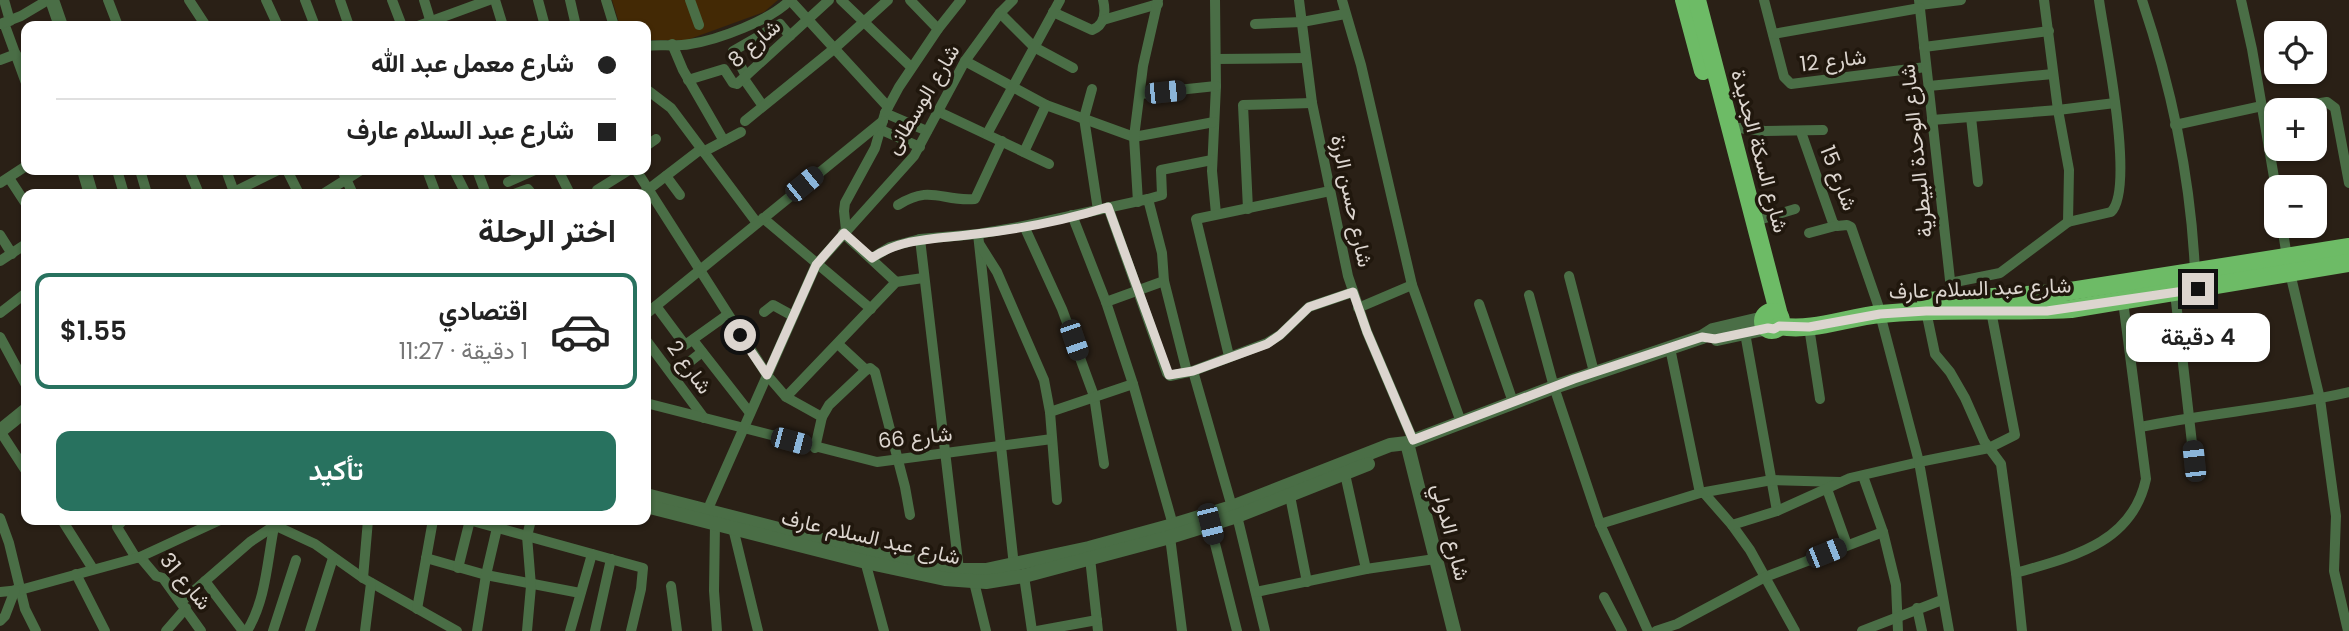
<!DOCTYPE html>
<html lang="ar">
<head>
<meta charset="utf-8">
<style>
  :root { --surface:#fff; --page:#f6f6f6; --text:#222; --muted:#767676; --line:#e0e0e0; --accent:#28725f }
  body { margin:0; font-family:Poppins,Vazirmatn,sans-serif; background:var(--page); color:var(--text); direction:rtl; height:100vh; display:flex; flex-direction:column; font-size:26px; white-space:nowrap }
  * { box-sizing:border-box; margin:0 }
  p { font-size:23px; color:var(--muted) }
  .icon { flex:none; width:38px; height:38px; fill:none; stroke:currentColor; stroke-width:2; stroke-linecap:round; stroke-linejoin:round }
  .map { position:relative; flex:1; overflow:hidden; direction:ltr }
  .panel { position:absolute; left:21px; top:189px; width:630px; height:336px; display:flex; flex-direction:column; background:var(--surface); border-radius:14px; box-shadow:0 2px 5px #0004; direction:rtl }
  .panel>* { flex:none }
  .banner { position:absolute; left:21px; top:21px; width:630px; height:154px; border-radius:14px; box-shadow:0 2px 5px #0004; direction:rtl; display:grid; align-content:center; height:154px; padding:0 35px; background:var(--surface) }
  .tools { position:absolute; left:2264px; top:21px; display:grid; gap:14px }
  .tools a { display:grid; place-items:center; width:63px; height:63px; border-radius:14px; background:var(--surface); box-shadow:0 2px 5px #0004; font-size:35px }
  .end { position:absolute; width:32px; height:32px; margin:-16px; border:9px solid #dcd5cf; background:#111; box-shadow:0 0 0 4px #111 }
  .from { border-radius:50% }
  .bubble { position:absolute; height:49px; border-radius:14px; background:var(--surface); box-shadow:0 2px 5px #0004; font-size:23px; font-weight:600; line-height:49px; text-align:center; direction:rtl }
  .car { position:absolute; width:21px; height:42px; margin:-21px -10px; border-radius:9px; box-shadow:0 0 5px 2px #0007; background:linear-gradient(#222 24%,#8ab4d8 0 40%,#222 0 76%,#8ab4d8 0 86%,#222 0) }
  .banner b { display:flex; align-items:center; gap:24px; height:66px; font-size:26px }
  .banner b+b { border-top:2px solid var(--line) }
  .banner i { width:18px; height:18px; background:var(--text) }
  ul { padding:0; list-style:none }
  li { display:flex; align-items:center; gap:21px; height:116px; margin:0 14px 10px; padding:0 21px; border:4px solid var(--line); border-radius:14px }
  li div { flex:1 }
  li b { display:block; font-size:26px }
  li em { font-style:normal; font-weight:600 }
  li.selected { border-color:var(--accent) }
  li>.icon { width:63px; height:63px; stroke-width:1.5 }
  h2 { padding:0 35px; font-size:32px; line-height:84px }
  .action { display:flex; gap:14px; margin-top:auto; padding:14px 35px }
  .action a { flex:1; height:80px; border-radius:14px; background:var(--accent); color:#fff; font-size:28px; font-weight:600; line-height:80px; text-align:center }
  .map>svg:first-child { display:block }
</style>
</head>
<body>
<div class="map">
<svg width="2349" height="631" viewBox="0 0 2349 631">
  <rect width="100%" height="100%" fill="#2a2016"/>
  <path fill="#432905" d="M612,0H778L764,12L687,40H646V26H620Z"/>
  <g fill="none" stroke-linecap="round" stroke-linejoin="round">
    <g stroke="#4a6e46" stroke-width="10">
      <path d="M4,0L10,21"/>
      <path d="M108,0L118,26"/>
      <path d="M189,0L206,26"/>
      <path d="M266,0L278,26"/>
      <path d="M305,0L315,26"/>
      <path d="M340,0L349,26"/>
      <path d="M392,0L402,26"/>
      <path d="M424,0L432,26"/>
      <path d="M495,0L503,26"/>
      <path d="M538,0L545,26"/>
      <path d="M570,0L576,26"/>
      <path d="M606,0L614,26"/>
      <path d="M690,0L699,25"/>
      <path d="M790,0L888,107"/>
      <path d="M841,0L911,67"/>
      <path d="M910,0L938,29"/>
      <path d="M1215,0L1216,86L1212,171L1216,214"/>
      <path d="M1299,0L1312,103L1348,276L1367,332L1413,440"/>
      <path d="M1342,0L1361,65L1412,285L1461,422"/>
      <path d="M1764,0L1784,77L1791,84L1926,67"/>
      <path d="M1919,0L1951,289"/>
      <path d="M2142,0C2171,86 2191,181 2195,272"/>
      <path d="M2241,0L2252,49L2277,195"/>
      <path d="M1920,5L1961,0"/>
      <path d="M1053,12L1092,30C1105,25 1106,12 1103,0"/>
      <path d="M1000,13L1034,47L1073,68"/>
      <path d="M1103,20L1158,4"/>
      <path d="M4,23L26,83"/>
      <path d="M0,24L21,16L48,0"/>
      <path d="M1255,24L1302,22L1345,14"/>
      <path d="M418,26L489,0"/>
      <path d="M1773,34L1920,8"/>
      <path d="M672,44L683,70L724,141"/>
      <path d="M646,46C661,44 675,47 690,44C718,40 771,20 790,0"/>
      <path d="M1924,47L2049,31"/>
      <path d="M1216,59L1306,58"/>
      <path d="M0,60L16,54"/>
      <path d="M965,61L1046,105L1134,137L1214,122"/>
      <path d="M746,76L733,51L780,24L790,36"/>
      <path d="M744,79L763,106"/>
      <path d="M688,80L724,69L733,83L737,84L829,0"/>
      <path d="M1929,86L2053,74"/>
      <path d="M646,89L671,108L757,223"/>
      <path d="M1092,89L1084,118L1098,210"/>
      <path d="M1140,94L1216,86"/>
      <path d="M937,111L1049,164"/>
      <path d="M2263,112L2327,102L2335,108L2349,183"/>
      <path d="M885,113L927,131"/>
      <path d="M1971,117L1978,182"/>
      <path d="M1932,120L2058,110L2115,103"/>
      <path d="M745,121L835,48L888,0"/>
      <path d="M2175,125L2262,106"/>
      <path d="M1730,127L1765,131L1823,130"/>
      <path d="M877,128L920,147"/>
      <path d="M1801,132L1833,223L1837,226L1847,225L1851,227L1878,305"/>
      <path d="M987,134L1060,0"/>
      <path d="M646,146L656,139"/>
      <path d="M703,152L741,132"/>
      <path d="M1024,152L1046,105"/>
      <path d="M117,170L124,194"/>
      <path d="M140,170L147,194"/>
      <path d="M189,170L199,194"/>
      <path d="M226,170L234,192"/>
      <path d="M287,170L299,194"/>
      <path d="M342,170L353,194"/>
      <path d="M427,170L436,194"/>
      <path d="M454,170L466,194"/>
      <path d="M477,170L486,194"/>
      <path d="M558,170L570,194"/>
      <path d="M636,170L767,375L786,397L822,417"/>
      <path d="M666,176L680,195"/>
      <path d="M9,178L26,204"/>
      <path d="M508,182L535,170"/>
      <path d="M0,183L26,166"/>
      <path d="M645,192L701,149"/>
      <path d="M230,194L278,170"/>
      <path d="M323,194L361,170"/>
      <path d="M514,194L528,189L532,194"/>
      <path d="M596,194L597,190L629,170"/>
      <path d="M1148,199L1162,195L1161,170L1212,160"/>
      <path d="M1138,202L1134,137L1143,66L1158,0"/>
      <path d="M898,205C931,184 942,202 975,199L1002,141"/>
      <path d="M1108,207L1167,373L1170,376L1193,371L1267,343L1280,335L1309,307L1353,292"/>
      <path d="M1248,209L1243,105L1312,103"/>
      <path d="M1072,215L1106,302L1133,384L1173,525"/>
      <path d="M763,218L871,309"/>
      <path d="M1755,221L1795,209"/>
      <path d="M2068,222L2111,212C2136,188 2104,37 2099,0"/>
      <path d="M1024,226L1062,309L1094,396L1104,464"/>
      <path d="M2282,226L2287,257"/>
      <path d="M846,230L844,211L845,203L875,148L885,113L899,87L938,29L961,0"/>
      <path d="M843,233L896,282"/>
      <path d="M1809,233L1835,226"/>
      <path d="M978,234L1014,566"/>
      <path d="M0,235L12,254"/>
      <path d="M980,245L997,272L1044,380L1050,412L1057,500"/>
      <path d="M872,258L890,247L920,239"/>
      <path d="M0,261L26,244"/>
      <path d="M2290,273L2320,399L2336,516L2334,571L2348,631"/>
      <path d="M1569,276L1594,372"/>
      <path d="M1950,283L2000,273L2068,222L2069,170L2058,110L2044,0"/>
      <path d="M2175,293L2194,461"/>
      <path d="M1529,295L1554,387L1600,524L1648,631"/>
      <path d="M1106,302L1164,281"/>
      <path d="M1479,304L1513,402"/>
      <path d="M656,306L685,345L727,315"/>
      <path d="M1358,308L1412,285"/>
      <path d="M1926,311L1935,354L1950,372L1965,398L1984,441L2001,464L2016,573L2022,631"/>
      <path d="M764,312L773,305L793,316"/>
      <path d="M0,313L26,293"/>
      <path d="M646,314L883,121"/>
      <path d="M1809,327L1820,399"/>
      <path d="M1745,333L1777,511"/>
      <path d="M0,337L26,385"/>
      <path d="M646,340L704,418"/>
      <path d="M693,340L750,413"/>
      <path d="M838,344L866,370L870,368L875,372L905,487L910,515"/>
      <path d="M1670,348L1700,493"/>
      <path d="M1229,356L1196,219L1330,191"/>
      <path d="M1193,371L1232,507"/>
      <path d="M673,375L702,352"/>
      <path d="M786,397L896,282L923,278"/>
      <path d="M646,403L877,462L1052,439"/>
      <path d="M1050,412L1133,384"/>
      <path d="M2140,427C2209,413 2280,408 2349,392"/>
      <path d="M0,431L26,471"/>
      <path d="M815,448L822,417L829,405L866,370"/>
      <path d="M1345,474L1366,569"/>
      <path d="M1863,476L1883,532L1896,585L1898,631"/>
      <path d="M1827,489L1847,545"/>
      <path d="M1704,493L1732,525L1750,550L1795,631"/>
      <path d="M1290,496L1307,582"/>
      <path d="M707,511L816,265L914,156L965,61L1000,13L1013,0"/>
      <path d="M1237,516L1265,631"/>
      <path d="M0,518L9,543L25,609L36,631"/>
      <path d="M62,520L93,569"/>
      <path d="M123,520L117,527L136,558"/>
      <path d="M469,520L643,568L641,589L631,631"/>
      <path d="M715,524L714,591L717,631"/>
      <path d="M1210,524L1237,631"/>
      <path d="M1600,524L1700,493L1772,480L1840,482"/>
      <path d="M274,525L315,544L363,578L457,631"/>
      <path d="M1732,525L1777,511L1850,478L1919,462L1880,314"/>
      <path d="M733,528L758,631"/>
      <path d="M1170,537L1182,631"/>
      <path d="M140,557L156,576L163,578L201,631"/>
      <path d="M426,558L486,575L580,593"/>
      <path d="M1090,558L1098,631"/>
      <path d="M865,561L884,631"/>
      <path d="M458,568L470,520"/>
      <path d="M959,570L920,239L978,234L1024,226L1148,199L1162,253L1164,281L1187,372"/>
      <path d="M2016,573C2071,557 2132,544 2146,479L2123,301"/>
      <path d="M76,574L105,631"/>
      <path d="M1024,576L1032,631"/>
      <path d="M363,578L368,520"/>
      <path d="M205,581L243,631"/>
      <path d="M974,582L986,631"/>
      <path d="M671,586L677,631"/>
      <path d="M0,592L20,590L140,557L220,520"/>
      <path d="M1256,592L1366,569L1435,559"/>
      <path d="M1604,597L1622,631"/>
      <path d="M181,602L250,542L274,526"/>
      <path d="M1917,608L1922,631"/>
      <path d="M417,609L433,520"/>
      <path d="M0,621L5,616L15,590"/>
      <path d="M166,631L186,608"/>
      <path d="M247,631C267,598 267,559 275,522"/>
      <path d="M273,631L296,560"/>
      <path d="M310,631L333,558"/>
      <path d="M365,631L371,583"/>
      <path d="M477,631L486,575L497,528"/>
      <path d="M527,631L531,586L527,536L531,520"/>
      <path d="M570,631L592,554"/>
      <path d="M595,631L611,559"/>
      <path d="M1037,631L1097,620"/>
      <path d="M1656,631L1677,624L1765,577L1883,532"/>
      <path d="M1862,631L1942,600"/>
      <path d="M1949,631L1919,462L1989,448L2015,435L1991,311"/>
    </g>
    <g stroke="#4a6e46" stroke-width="14">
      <path d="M52,0L61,26"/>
      <path d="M84,170L91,194"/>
      <path d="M1717,339L1768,328"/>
      <path d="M0,431L26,410"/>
      <path d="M1407,443L1454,631"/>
      <path d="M646,495L872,553L959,570H986L1089,548L1173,525L1232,507L1390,445L1407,443L1554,387L1702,337L1713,330L1764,318"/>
      <path d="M646,506L870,563L945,579L986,582L1024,576L1170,537L1237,516L1368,464"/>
    </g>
    <g stroke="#6dbb66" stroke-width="18">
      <path d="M1684,0L1703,71"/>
      <path d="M1697,0L1779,315"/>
      <path d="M1926,301L2058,293L2349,247"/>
      <circle cx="1772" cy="321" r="9"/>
      <path d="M1779,326C1813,332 1847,317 1881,314C1944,307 2008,313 2071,309L2349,263"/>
    </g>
  </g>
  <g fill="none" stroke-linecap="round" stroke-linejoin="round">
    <path stroke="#dcd5cf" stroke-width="9" d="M740,335L767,375L816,265L844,233L872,258C903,237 939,239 976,234C1020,229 1066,220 1108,207L1169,375L1193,371L1267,344L1280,335L1309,307L1353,292L1367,332L1413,440L1574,379L1702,337L1715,339L1768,328L1774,329L1779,326L1809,327L1880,314L1926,311H2047L2198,289"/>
  </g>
  <g text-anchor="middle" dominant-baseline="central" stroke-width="7" stroke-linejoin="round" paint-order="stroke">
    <g font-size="21" fill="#dcd5cf" stroke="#20170d">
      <text transform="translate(754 43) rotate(-41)">شارع 8</text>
      <text transform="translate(1833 60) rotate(-7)">شارع 12</text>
      <text transform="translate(922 99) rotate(-59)">شارع الوسطانى</text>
      <text transform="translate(1760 151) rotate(75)">شارع السكة الجديدة</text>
      <text transform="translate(1916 151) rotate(-96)">شارع الوحدة البيطرية</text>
      <text transform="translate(1839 178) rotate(69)">شارع 15</text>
      <text transform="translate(1352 201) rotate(78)">شارع حسن الرزة</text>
      <text transform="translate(1980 288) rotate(-2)">شارع عبد السلام عارف</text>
      <text transform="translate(690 367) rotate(54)">شارع 2</text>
      <text transform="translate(915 437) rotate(-6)">شارع 66</text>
      <text transform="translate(1451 532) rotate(76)">شارع الدولي</text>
      <text transform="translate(871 537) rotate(13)">شارع عبد السلام عارف</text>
      <text transform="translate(186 581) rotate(50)">شارع 31</text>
    </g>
  </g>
</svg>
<div class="tools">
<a><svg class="icon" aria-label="locate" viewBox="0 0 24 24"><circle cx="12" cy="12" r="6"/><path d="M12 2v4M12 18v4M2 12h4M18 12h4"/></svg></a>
<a>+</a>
<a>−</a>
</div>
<i class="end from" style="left:740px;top:335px"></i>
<i class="end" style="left:2198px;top:289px"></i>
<div class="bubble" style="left:2126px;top:313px;width:144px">4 دقيقة</div>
<i class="car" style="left:1165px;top:92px;rotate:84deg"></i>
<i class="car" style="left:804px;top:184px;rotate:51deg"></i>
<i class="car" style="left:1074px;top:340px;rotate:161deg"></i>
<i class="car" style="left:791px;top:441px;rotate:105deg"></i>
<i class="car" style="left:2194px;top:461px;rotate:354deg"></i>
<i class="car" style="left:1210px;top:524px;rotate:166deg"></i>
<i class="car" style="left:1826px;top:553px;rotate:68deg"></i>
<div class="banner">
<b><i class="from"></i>شارع معمل عبد الله</b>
<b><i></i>شارع عبد السلام عارف</b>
</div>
<section class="panel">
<h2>اختر الرحلة</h2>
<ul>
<li class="selected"><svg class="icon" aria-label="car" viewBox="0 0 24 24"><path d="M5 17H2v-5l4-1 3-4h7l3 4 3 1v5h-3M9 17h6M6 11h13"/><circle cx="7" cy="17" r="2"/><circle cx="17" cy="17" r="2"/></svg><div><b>اقتصادي</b><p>1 دقيقة · 11:27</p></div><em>$1.55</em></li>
</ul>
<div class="action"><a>تأكيد</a></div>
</section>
</div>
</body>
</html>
